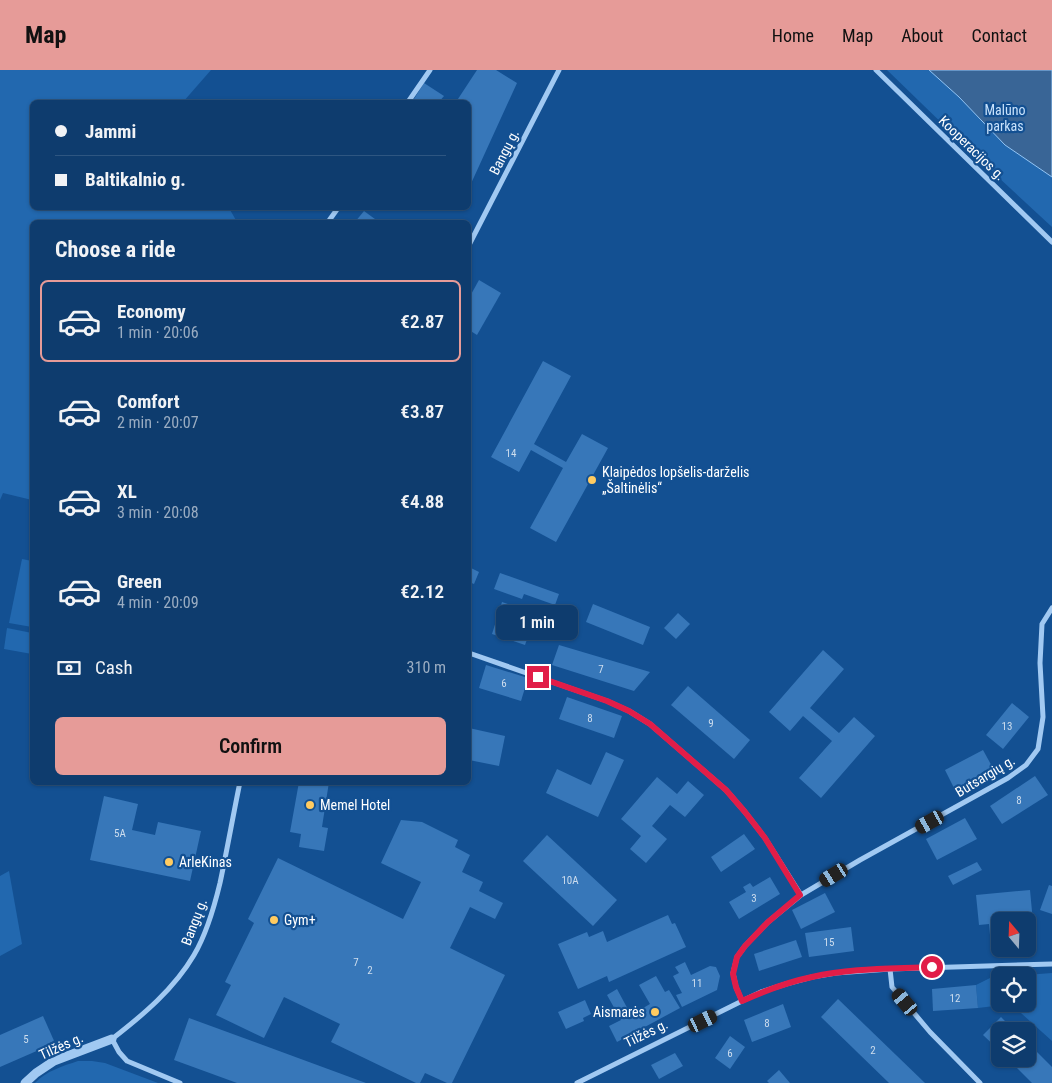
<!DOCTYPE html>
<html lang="en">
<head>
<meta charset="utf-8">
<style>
  :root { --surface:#0e3c6e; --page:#1c4776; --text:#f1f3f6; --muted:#9badc2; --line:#2e5681; --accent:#e69b98 }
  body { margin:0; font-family:"Roboto Condensed",sans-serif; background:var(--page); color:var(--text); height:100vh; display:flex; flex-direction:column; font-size:19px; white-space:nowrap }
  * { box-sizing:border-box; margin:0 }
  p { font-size:16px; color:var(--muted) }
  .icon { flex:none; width:28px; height:28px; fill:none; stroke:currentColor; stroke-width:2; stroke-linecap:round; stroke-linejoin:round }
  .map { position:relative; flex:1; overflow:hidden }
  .side { position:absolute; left:30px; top:150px; width:441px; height:565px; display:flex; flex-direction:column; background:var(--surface); border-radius:8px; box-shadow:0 1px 4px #0004,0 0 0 1px var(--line) }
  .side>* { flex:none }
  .guide { position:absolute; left:30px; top:30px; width:441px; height:110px; border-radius:8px; box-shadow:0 1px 4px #0004,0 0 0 1px var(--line); display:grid; align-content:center; height:110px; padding:0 25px; background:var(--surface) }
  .needle { width:32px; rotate:341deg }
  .fabs { position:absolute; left:991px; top:842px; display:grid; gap:10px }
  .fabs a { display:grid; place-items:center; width:45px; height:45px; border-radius:8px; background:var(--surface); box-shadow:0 1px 4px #0004,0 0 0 1px var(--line); font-size:25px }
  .end { position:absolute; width:22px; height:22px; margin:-11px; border:6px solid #e11d48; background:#fff; box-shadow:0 0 0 2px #fff }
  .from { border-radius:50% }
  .bubble { position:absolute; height:35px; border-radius:8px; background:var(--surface); box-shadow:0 1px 4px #0004,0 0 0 1px var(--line); font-size:16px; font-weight:600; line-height:35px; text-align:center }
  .car { position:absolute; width:15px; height:30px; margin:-15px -8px; border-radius:6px; box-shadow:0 0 4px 1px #0007; background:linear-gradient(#222 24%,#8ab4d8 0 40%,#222 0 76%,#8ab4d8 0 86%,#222 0) }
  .guide b { display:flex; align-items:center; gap:18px; height:48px; font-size:19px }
  .guide b+b { border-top:1px solid var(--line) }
  .guide i { width:12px; height:12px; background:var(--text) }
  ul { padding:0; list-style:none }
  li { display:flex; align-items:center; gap:15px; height:82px; margin:0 10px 8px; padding:0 15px; border:2px solid transparent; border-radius:8px }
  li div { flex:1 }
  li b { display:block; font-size:19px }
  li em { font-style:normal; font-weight:600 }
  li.selected { border-color:var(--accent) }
  li>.icon { width:45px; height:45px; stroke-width:1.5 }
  h2 { padding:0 25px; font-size:22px; line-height:60px }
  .pay { display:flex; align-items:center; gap:12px; height:55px; padding:0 25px; font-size:19px }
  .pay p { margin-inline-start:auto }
  .action { display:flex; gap:10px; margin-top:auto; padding:10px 25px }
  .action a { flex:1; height:58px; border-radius:8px; background:var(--accent); color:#111; font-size:20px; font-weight:600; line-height:58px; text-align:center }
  header { display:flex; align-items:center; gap:30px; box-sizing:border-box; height:70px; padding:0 25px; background:var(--accent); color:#111 }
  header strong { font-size:24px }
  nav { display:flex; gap:28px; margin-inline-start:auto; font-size:18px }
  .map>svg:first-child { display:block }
</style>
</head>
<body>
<header>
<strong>Map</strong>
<nav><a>Home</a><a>Map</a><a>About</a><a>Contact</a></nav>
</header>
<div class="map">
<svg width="1052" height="1013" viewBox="0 0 1052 1013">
  <rect width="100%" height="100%" fill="#135092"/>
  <g fill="#2268af">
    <path d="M0,0H211L183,32H32V138H229L237,152H32V430L3,423L0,430Z"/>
    <path d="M887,0H1052V157L984,94Z"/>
    <path d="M22,489L32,491V557L9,553Z"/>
    <path d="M7,558L32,563V584L4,579Z"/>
    <path d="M9,801L22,874L0,886V806Z"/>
    <path d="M1052,903V971L1011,934L978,938L976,915L990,908L1000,907V934H1028V906H1011Z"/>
    <path d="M78,991H92L105,993L158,1013H35C46,1001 63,996 78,991Z"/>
  </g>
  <path fill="#396596" stroke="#93c5f5" d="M929,0H1052V107L1005,75L959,27Z"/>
  <g fill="#3777b9">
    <path d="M477,0H496L517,13L469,118V32H456Z"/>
    <path d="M424,13L444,26L439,32H412Z"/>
    <path d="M364,141L379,152H355Z"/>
    <path d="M479,210L501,223L477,265L469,260V228Z"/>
    <path d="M543,291L571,306L534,374L566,392L582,364L608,378L556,472L530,458L563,398L531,380L519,402L491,387Z"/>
    <path d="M469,497L479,502L474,514L469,512Z"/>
    <path d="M500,503L559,524L555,535L524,524L522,529L494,519Z"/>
    <path d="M502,532L536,544L525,575L492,564Z"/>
    <path d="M593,534L650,557L643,575L586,552Z"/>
    <path d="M678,543L690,554L676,569L664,558Z"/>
    <path d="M559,575L650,602L634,621L552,595Z"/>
    <path d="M823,580L844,599L810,638L839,663L854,647L875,666L821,728L799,708L832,671L803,646L790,661L769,642Z"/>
    <path d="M486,595L528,608L521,631L479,618Z"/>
    <path d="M688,616L750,670L734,689L671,635Z"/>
    <path d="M567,627L622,646L614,668L559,649Z"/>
    <path d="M1012,633L1029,647L1003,679L986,665Z"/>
    <path d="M469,658L505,666L499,696L469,690Z"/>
    <path d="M983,680L994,700L955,720L945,700Z"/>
    <path d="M606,682L624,690L598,747L546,723L557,699L591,715Z"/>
    <path d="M1035,706L1048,725L1002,754L990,736Z"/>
    <path d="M657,707L677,724L688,711L704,725L685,747L670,735L652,756L667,769L646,793L630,779L641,766L621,749Z"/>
    <path d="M299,712H329L322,757L328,758L324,781L299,777L301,764L290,762Z"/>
    <path d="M104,726L138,734L132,760L155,765L158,752L201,761L190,811L90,790Z"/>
    <path d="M965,748L977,769L937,790L926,769Z"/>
    <path d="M401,750L422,752L458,770L455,777L470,785L462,802L483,812L479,821L503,833L495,849L470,837L450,878L505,905L452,1013H447L425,1003L420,1013H416L331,972L340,954L284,927L264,968L216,945L231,915L225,912L254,853L248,849L278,788L403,849L421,812L381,793Z"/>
    <path d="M744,764L755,779L721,802L711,787Z"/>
    <path d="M547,765L617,830L593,856L523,791Z"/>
    <path d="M977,792L982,800L953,815L948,806Z"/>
    <path d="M770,807L780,824L739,849L729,832L746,822L743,817L750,813L753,817Z"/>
    <path d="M1049,815L1052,816V844L1040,840Z"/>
    <path d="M1030,820L1033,852L1000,851V864L990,865L989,854L979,855L976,825Z"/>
    <path d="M825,823L835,842L801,859L792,840Z"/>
    <path d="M668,845L672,854L675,853L686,877L609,912L607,906L578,919L558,874L587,862L589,867L603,861L607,872Z"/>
    <path d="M851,857L854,881L809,887L805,863Z"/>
    <path d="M796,870L802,887L759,901L754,884Z"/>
    <path d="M685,892L691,905L710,896L716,897L720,906L717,920L682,937L676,925L682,923L673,906L679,903L675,897Z"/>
    <path d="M656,906L665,922L669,920L680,938L617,972L609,956L621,950L607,925L617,919L631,945L650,934L639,915Z"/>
    <path d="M976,915L978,938L933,941L932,919Z"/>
    <path d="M838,929L925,1013H889L821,947Z"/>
    <path d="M585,930L591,944L583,948L584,951L566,959L558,942Z"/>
    <path d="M783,934L791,957L752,972L744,950Z"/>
    <path d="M43,946L55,973L0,997V965Z"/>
    <path d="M1001,947L1015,961H1000V981L983,965Z"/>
    <path d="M189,948L366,1013H237L174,990Z"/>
    <path d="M730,966L745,977L730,999L715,988Z"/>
    <path d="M1028,973L1052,997V1013H1032L1008,989H1028Z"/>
    <path d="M675,983L683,996L659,1009L651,995Z"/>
    <path d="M779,1000L790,1013H769L767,1011Z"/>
  </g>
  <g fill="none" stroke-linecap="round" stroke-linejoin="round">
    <g stroke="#a1c9f2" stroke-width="5">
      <path d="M876,0L1052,172"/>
      <path d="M408,32L430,0"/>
      <path d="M328,152L338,138"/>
      <path d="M469,175L559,0"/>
      <path d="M469,583L607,631L629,641L650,654L726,720L745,742L765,768L801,825"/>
      <path d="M890,899L892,917L930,962L980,1013"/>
      <path d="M742,931L736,917L733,903L737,887L745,876L768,852L801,825L860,790L1008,708L1026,695L1038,679L1043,647L1040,593L1042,554L1052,538"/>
      <path d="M180,1013L127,991L119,982L112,969C143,945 174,919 194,885C207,863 214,838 220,813C227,780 233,746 240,712"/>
      <path d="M577,1013L742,931L761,922L786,914L812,907L836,903L890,899L1052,894"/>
    </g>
    <path stroke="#a1c9f2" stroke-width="9" d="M25,1013L36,1003L54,991L112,969"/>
  </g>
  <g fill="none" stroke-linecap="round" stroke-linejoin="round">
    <path stroke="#e11d48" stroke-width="6" d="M538,607L607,631L629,641L650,654L726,720L745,742L765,768L800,825L768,852L745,876L737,887L733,904L736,917L742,931C764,921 788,912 812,907C851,898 892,899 932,897"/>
  </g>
  <g fill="#ffcb61" stroke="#135092" stroke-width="2">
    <circle cx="592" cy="410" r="5"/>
    <circle cx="310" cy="735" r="5"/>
    <circle cx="169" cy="792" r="5"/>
    <circle cx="274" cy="850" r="5"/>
    <circle cx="655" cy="942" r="5"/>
  </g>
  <g text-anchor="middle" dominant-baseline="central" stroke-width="4.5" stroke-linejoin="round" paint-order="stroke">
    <g font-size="11" fill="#cdddee">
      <text x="511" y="383">14</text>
      <text x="601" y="599">7</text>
      <text x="504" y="613">6</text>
      <text x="590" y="648">8</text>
      <text x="711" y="653">9</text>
      <text x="1007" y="656">13</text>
      <text x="1019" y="730">8</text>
      <text x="120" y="763">5A</text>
      <text x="570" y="810">10A</text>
      <text x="754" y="828">3</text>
      <text x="829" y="872">15</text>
      <text x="356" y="892">7</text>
      <text x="370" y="900">2</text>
      <text x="697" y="913">11</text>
      <text x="955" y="928">12</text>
      <text x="767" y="953">8</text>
      <text x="26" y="969">5</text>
      <text x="873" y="980">2</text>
      <text x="730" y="983">6</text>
    </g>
    <g font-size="14" fill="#c8e2fc" stroke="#135092">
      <text x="1005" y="40">Malūno<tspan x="1005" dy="16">parkas</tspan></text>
    </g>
    <g font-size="14" fill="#fff" stroke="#135092">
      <text transform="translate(972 78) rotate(44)">Kooperacijos g.</text>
      <text transform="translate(504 82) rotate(-63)">Bangų g.</text>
      <text transform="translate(985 706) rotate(-31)">Butsargių g.</text>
      <text transform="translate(194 852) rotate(-69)">Bangų g.</text>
      <text transform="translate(646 963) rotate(-26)">Tilžės g.</text>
      <text transform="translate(61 976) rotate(-24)">Tilžės g.</text>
    </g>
    <g font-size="14" fill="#fff" stroke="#135092" text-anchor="start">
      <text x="602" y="402">Klaipėdos lopšelis-darželis<tspan x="602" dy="16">„Šaltinėlis“</tspan></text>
      <text x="320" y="735">Memel Hotel</text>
      <text x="179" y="792">ArleKinas</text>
      <text x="284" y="850">Gym+</text>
      <text x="645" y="942" text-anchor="end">Aismarės</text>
    </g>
  </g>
</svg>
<div class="fabs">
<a><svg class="needle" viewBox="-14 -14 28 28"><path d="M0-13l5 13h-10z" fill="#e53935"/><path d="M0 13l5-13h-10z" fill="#9badc2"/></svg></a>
<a><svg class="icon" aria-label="locate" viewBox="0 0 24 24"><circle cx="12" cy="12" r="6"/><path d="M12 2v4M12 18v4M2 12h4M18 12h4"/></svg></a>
<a><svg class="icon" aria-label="layers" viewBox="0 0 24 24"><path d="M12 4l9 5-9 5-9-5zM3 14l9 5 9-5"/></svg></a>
</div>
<i class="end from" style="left:932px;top:897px"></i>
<i class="end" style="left:538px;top:607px"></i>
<div class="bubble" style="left:496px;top:535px;width:82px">1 min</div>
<i class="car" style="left:930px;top:752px;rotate:241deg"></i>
<i class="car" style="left:834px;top:805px;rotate:239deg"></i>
<i class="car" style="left:905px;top:932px;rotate:320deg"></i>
<i class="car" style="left:703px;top:951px;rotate:64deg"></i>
<div class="guide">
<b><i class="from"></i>Jammi</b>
<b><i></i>Baltikalnio g.</b>
</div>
<section class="side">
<h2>Choose a ride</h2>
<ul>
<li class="selected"><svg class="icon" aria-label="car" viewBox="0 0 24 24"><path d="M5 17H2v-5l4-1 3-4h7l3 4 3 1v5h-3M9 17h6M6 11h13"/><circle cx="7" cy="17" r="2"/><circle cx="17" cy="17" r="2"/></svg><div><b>Economy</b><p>1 min · 20:06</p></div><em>€2.87</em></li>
<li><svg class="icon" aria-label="car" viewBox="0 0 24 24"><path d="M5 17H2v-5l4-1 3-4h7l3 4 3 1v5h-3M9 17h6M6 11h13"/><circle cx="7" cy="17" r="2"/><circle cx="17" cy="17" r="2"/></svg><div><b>Comfort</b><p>2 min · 20:07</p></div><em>€3.87</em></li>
<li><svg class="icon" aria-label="car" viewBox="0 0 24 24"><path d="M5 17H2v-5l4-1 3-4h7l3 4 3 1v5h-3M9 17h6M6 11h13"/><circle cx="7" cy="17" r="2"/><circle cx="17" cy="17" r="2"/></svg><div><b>XL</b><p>3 min · 20:08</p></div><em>€4.88</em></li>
<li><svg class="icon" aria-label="car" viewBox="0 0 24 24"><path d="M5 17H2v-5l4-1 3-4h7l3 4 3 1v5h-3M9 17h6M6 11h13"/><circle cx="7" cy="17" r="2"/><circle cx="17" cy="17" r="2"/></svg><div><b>Green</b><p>4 min · 20:09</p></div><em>€2.12</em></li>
</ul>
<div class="pay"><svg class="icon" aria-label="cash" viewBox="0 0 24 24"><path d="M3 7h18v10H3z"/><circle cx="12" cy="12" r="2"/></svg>Cash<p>310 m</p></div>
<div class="action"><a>Confirm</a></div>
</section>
</div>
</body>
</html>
